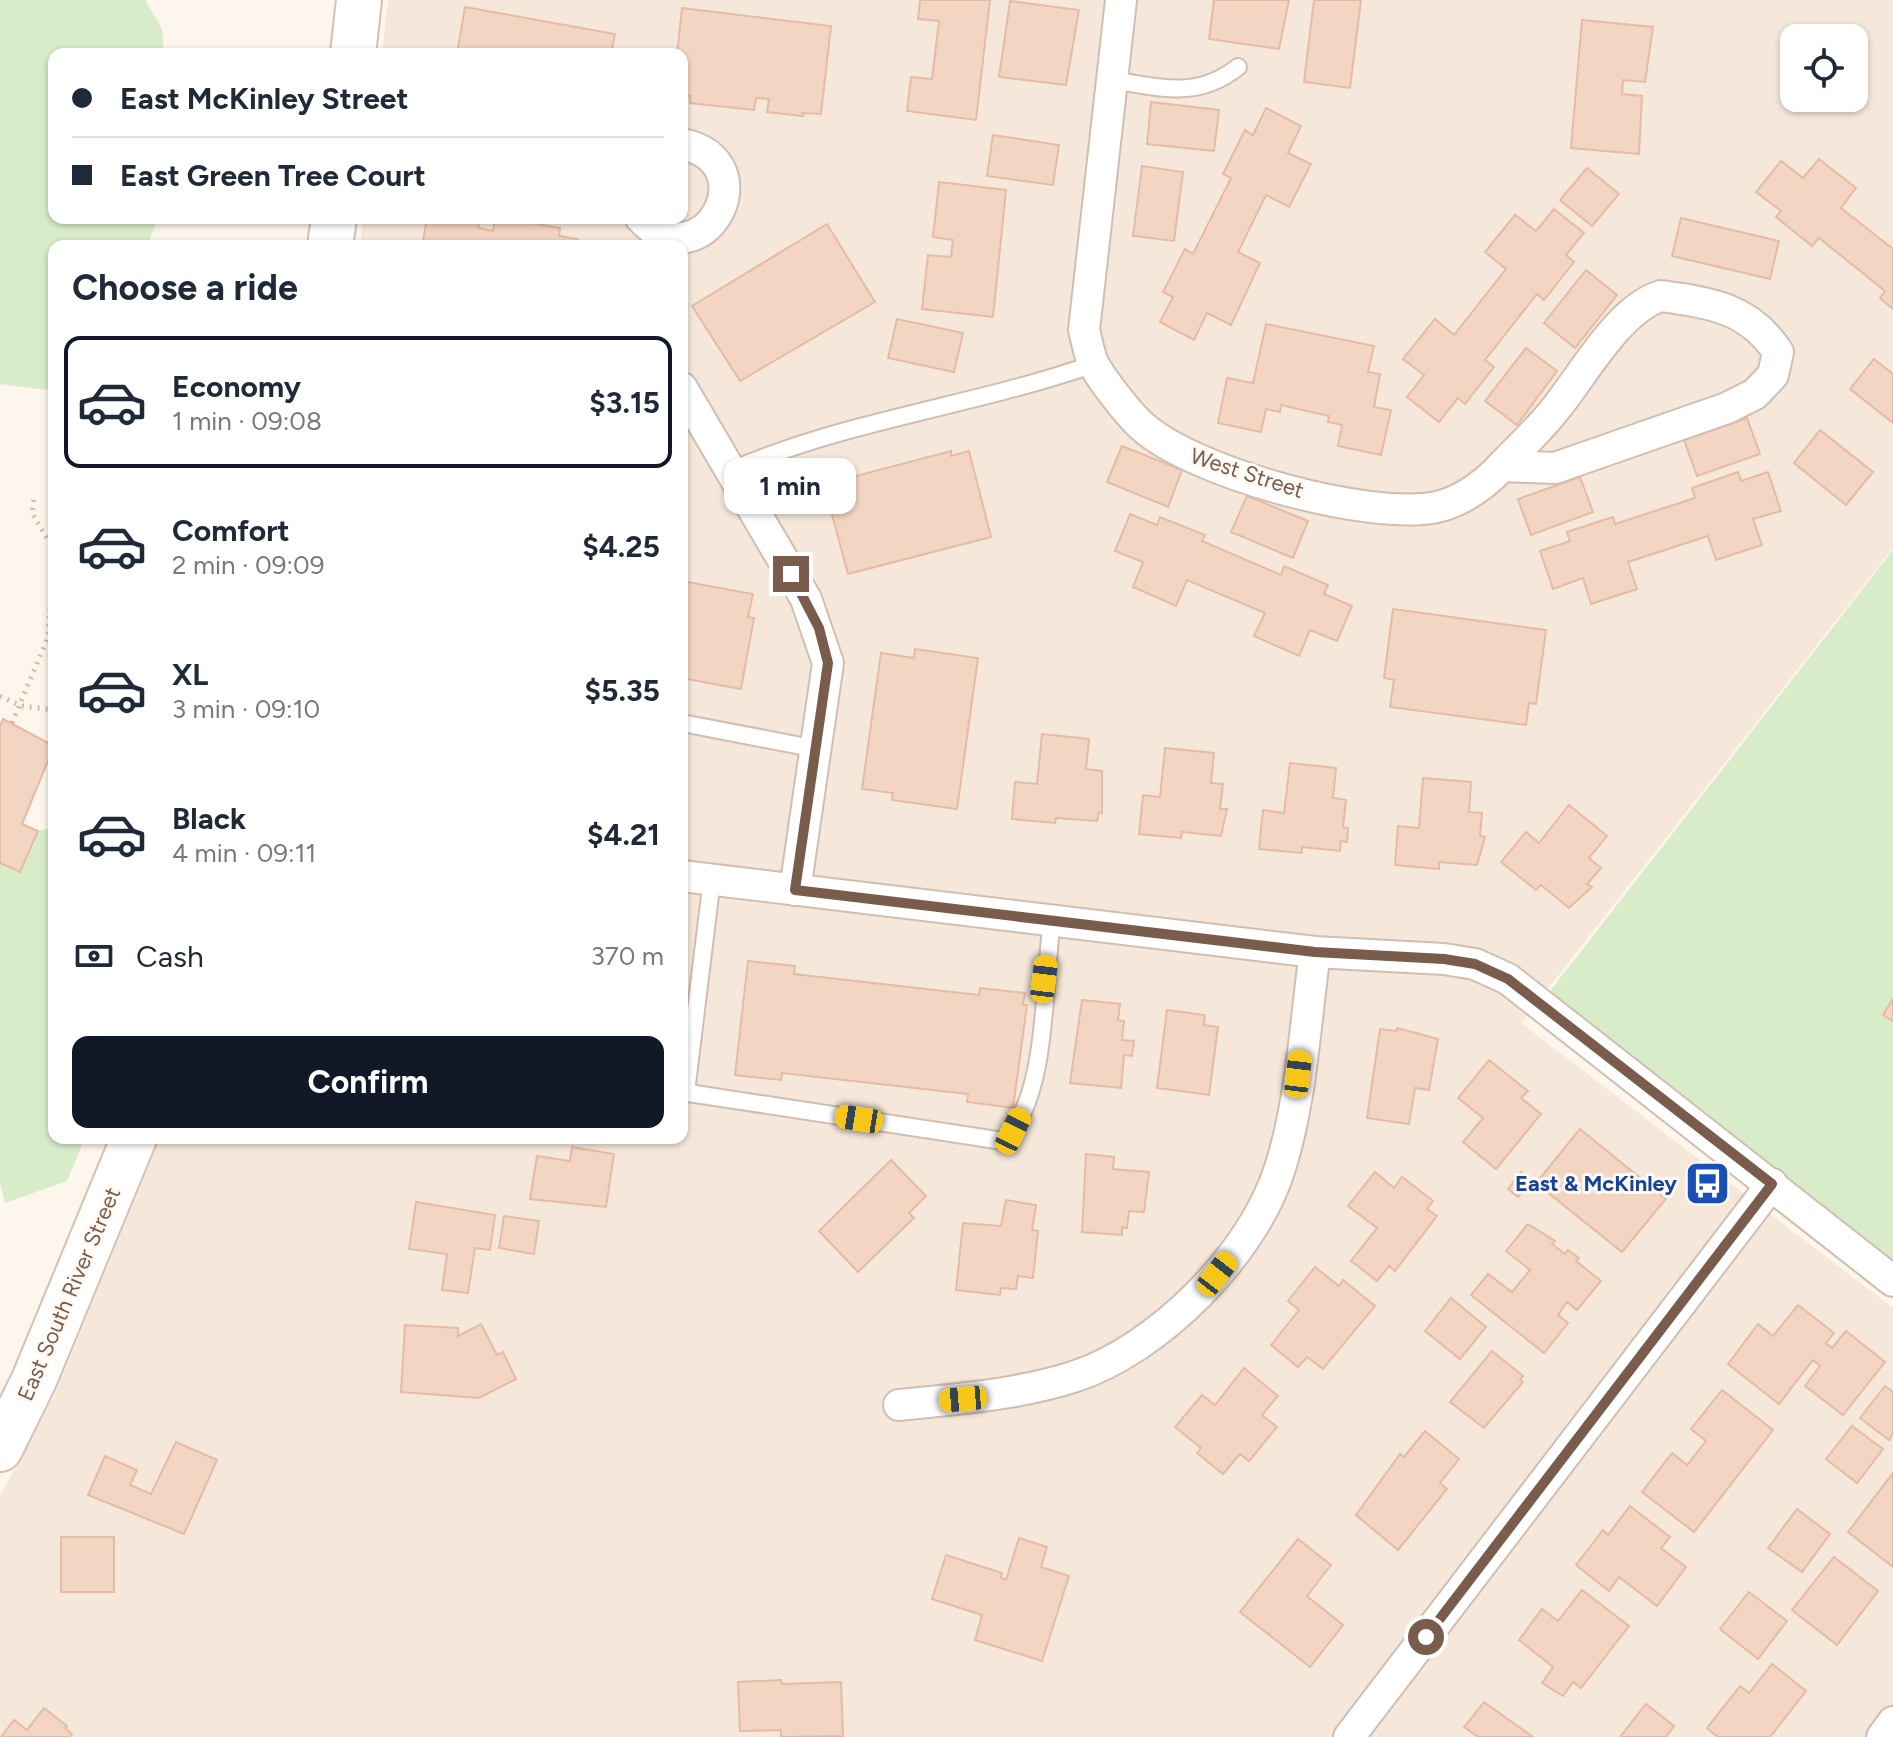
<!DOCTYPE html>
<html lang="en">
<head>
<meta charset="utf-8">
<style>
  :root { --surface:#fff; --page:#f6f6f7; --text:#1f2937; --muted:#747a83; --line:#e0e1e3; --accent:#111827 }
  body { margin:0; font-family:Figtree,sans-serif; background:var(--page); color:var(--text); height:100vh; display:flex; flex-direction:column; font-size:30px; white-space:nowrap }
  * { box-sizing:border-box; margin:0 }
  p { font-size:26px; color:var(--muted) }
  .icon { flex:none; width:44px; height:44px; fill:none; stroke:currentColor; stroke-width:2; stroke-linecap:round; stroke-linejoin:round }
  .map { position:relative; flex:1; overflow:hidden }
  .sheet { position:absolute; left:48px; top:240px; width:640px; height:904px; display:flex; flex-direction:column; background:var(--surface); border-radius:16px; box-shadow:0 2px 6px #0004 }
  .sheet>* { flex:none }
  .hud { position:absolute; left:48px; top:48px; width:640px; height:176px; border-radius:16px; box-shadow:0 2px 6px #0004; display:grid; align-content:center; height:176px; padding:0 24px; background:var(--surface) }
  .tools { position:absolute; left:1780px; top:24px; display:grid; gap:16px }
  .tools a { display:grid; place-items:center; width:88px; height:88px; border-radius:16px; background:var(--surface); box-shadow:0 2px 6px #0004; font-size:40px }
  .end { position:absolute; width:36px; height:36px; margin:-18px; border:10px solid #7a5c4d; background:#fff; box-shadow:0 0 0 4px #fff }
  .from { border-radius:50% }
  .bubble { position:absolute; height:56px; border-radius:16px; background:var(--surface); box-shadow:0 2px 6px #0004; font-size:26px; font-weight:700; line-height:56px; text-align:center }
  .car { position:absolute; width:24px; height:48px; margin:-24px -12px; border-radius:10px; box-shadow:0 0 6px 2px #0007; background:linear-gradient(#f5c518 24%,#345 0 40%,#f5c518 0 76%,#345 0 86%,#f5c518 0) }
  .hud b { display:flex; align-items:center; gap:28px; height:76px; font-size:30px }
  .hud b+b { border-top:2px solid var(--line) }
  .hud i { width:20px; height:20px; background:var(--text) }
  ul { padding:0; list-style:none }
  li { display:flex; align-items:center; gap:24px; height:132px; margin:0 16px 12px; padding:0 8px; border:4px solid transparent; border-radius:16px }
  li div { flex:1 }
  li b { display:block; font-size:30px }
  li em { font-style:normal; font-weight:700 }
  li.on { border-color:var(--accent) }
  li>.icon { width:72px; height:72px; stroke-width:1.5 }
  h2 { padding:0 24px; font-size:36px; line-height:96px }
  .pay { display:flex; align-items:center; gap:20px; height:88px; padding:0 24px; font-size:30px }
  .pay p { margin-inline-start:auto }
  .action { display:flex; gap:16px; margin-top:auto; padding:16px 24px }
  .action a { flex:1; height:92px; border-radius:16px; background:var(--accent); color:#fff; font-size:32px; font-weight:700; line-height:92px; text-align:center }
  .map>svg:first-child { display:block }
</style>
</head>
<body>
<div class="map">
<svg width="1893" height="1737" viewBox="0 0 1893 1737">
  <rect width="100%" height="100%" fill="#fdf6ec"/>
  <path fill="#f5e8da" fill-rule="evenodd" d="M388,0H1893V548L1521,1023L1893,1308V1737H0V1496L55,1394L160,1138H682V246H360L363,218H682V54H382ZM1794,38H1854V98H1794Z"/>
  <g fill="#d8ecc9">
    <path d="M0,0H145L162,29L164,54H54V218H158L147,246H54V391L0,384Z"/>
    <path d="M1893,550V1282L1540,1004Z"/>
    <path d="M54,827V1138H85L67,1181L5,1203L0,1183V863L20,872L38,831Z"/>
  </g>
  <g fill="#f3d5c3" stroke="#e6bba3" stroke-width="2">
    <path d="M920,0H990L976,120L907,111L911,77L932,79L939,21L918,19Z"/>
    <path d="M1214,0H1289L1279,49L1209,39Z"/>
    <path d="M1314,0H1361L1350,88L1304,82Z"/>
    <path d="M1010,1L1079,10L1066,85L999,77Z"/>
    <path d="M465,7L615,34L611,54H457Z"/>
    <path d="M682,8L831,26L821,114L802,113L803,116L767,112L769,99L756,98L754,110L690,103V96L682,95V54H677Z"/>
    <path d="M1582,20L1653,27L1645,82L1623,80L1622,94L1642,96L1639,154L1571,148Z"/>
    <path d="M1151,102L1219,110L1214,151L1147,144Z"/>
    <path d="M1266,108L1301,126L1288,153L1311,164L1289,207L1266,195L1238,252L1260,263L1231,325L1207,313L1194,340L1160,322L1173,297L1163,292L1185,249L1193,254L1231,178L1223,174L1245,130L1253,135Z"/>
    <path d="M993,135L1059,145L1053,185L987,176Z"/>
    <path d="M1819,159L1856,188L1841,208L1893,249V309L1880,298L1885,291L1819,238L1812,246L1776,217L1781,211L1756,192L1781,161L1803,178Z"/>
    <path d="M1142,166L1183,172L1174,241L1133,236Z"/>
    <path d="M1587,168L1619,194L1592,226L1560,200Z"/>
    <path d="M939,182L1006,190L993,317L922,309L928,255L951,257L953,240L933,237Z"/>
    <path d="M1554,209L1584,233L1566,255L1574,262L1544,300L1537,294L1485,360L1494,367L1465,404L1458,398L1439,422L1407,397L1424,375L1403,359L1435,319L1454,335L1506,269L1485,252L1515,215L1536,231Z"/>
    <path d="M427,218H480L478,228L493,231L495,218H503L560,228L559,236L578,239L577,246H422Z"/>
    <path d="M1681,218L1779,241L1770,279L1672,256Z"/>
    <path d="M827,224L875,302L740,381L692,306Z"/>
    <path d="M1586,270L1617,295L1575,348L1544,323Z"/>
    <path d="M897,319L963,333L954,372L888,358Z"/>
    <path d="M1266,324L1374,346L1368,372L1380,374L1374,407L1391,410L1381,455L1338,446L1342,425L1328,422L1329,416L1281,405L1280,412L1266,409L1261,432L1218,423L1227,378L1253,383Z"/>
    <path d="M1526,348L1557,371L1517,425L1485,401Z"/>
    <path d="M1874,359L1893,374V423L1850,389Z"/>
    <path d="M1747,418L1760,454L1697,476L1684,440Z"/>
    <path d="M1820,430L1873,472L1846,505L1794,463Z"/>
    <path d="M1122,446L1182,470L1168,507L1107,482Z"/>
    <path d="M951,451V456L969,451L991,537L848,574L825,488L841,484V480Z"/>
    <path d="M1738,472L1741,481L1768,472L1781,511L1753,519L1762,545L1716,560L1708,536L1628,562L1637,589L1591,604L1583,578L1553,589L1540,551L1570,541L1567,532L1613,517L1615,524L1695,498L1692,488Z"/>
    <path d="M1580,477L1593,512L1531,535L1518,499Z"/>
    <path d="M1247,496L1308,521L1293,558L1231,532Z"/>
    <path d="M1130,514L1157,525L1160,517L1205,535L1202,541L1281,575L1284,566L1328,585L1324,594L1352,606L1337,641L1310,630L1299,656L1254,636L1265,613L1187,580L1176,606L1133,587L1143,562L1115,551Z"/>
    <path d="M682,581L753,594L748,617L754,618L741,689L682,678Z"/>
    <path d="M1393,609L1546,630L1536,704L1529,703L1526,725L1390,707L1394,680L1384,678Z"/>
    <path d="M915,649L978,658L957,809L892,800L893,793L862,789L881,653L914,658Z"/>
    <path d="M3,719L54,746L22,824L38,831L20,872L0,863V727Z"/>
    <path d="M1042,734L1089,739L1086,769L1102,771V813L1099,812L1097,821L1056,818L1055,823L1012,819L1015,782L1037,784Z"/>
    <path d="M1165,748L1214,753L1211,783L1223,784L1220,809H1227L1221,836L1182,832L1181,838L1139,834L1143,795L1160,797Z"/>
    <path d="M1290,763L1336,768L1333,798L1346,800L1343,827L1348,828L1347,842L1341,841L1340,851L1302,847V853L1259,849L1263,810L1284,813Z"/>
    <path d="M1423,778L1471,782L1469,812L1482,813L1480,836L1485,837L1477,865L1439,862V869L1395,865L1398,826L1419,828Z"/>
    <path d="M1569,805L1607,836L1589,858L1601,868L1587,884L1592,887L1569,908L1541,885L1536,890L1501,862L1526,832L1539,843Z"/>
    <path d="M748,961L795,966L794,974L979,995L980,988L1025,993L1023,1005H1027L1013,1108L967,1102L968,1094L782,1073L781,1080L735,1075Z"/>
    <path d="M1893,999V1021L1883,1015Z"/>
    <path d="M1082,1000L1120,1004L1118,1020L1124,1021L1122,1040L1134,1041L1132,1056L1124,1055L1121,1088L1070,1083Z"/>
    <path d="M1167,1010L1205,1015L1204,1025L1218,1027L1209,1095L1157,1088Z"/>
    <path d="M1397,1028L1438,1039L1429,1090L1415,1088L1409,1124L1367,1118L1380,1029L1397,1031Z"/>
    <path d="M1489,1060L1528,1091L1521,1098L1541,1114L1496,1169L1463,1142L1483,1118L1458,1098Z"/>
    <path d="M1580,1129L1666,1199L1622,1252L1536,1183Z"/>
    <path d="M572,1147L614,1154L606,1207L530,1199L537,1156L570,1161Z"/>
    <path d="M1086,1154L1114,1157L1113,1169L1149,1172L1144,1212L1129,1211L1127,1228L1122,1227V1235L1082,1232Z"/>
    <path d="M891,1160L926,1196L909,1213L914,1218L858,1272L819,1231Z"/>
    <path d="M1375,1172L1394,1188L1402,1177L1433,1201L1427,1209L1437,1216L1395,1271L1389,1266L1377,1281L1351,1261L1377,1228L1348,1206Z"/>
    <path d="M1521,1172L1532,1180L1518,1197L1508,1189Z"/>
    <path d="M1006,1200L1036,1205L1032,1230L1038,1231L1033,1278L1018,1276L1016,1289L1001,1288L1000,1295L956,1290L963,1223L1001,1226Z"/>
    <path d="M416,1202L495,1215L490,1250L475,1248L468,1293L442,1290L447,1254L409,1249Z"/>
    <path d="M504,1216L539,1221L534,1254L499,1248Z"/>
    <path d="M1528,1224L1555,1241L1552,1244L1565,1254L1568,1250L1579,1258L1576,1261L1601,1281L1577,1310L1567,1302L1558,1315L1568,1323L1544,1353L1471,1295L1488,1274L1512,1292L1530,1270L1506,1251Z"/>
    <path d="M1315,1267L1339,1286L1343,1280L1375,1306L1323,1369L1307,1357L1298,1367L1271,1345L1299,1310L1288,1301Z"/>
    <path d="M1451,1298L1486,1327L1460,1359L1425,1331Z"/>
    <path d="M1798,1305L1834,1333L1826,1343L1832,1348L1846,1331L1885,1362L1843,1415L1805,1386L1820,1366L1813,1360L1779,1404L1728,1364L1758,1324L1773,1336Z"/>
    <path d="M481,1324L497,1355L503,1352L516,1379L479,1398L401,1392L405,1325L458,1328V1336Z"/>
    <path d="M1492,1351L1523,1376L1520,1380L1523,1382L1484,1428L1450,1402Z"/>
    <path d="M1244,1368L1278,1396L1262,1415L1277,1427L1249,1461L1240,1454L1223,1474L1197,1453L1201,1448L1175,1427L1202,1395L1215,1405Z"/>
    <path d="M1885,1386L1893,1392V1434L1889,1440L1860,1418Z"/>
    <path d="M1722,1390L1773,1430L1694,1532L1642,1492L1672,1453L1687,1465L1706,1441L1691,1429Z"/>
    <path d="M1852,1426L1883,1449L1857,1483L1826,1459Z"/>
    <path d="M1425,1431L1459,1459L1440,1483L1447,1489L1398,1550L1356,1515L1400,1454L1404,1457Z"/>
    <path d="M176,1442L217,1460L184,1534L88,1495L105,1456L137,1470L130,1485L151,1494Z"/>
    <path d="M1893,1473V1567L1848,1532Z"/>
    <path d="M1630,1506L1670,1537L1661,1548L1686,1567L1657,1606L1619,1577L1609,1591L1576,1565L1603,1530L1608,1535Z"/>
    <path d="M1797,1509L1830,1534L1802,1572L1768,1548Z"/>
    <rect x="61" y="1537" width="53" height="55"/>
    <path d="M1019,1538L1047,1547L1041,1567L1069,1576L1042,1661L975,1640L982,1615L932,1599L946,1555L1002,1573L1001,1578L1006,1580Z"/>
    <path d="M1298,1539L1331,1565L1307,1596L1343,1625L1310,1667L1240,1612Z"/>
    <path d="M1834,1557L1878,1591L1837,1645L1792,1610Z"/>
    <path d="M1582,1590L1629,1626L1581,1688L1573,1682L1563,1696L1542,1683L1553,1667L1519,1640L1542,1609L1558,1621Z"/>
    <path d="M1749,1592L1787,1621L1758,1659L1720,1629Z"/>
    <path d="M1772,1664L1806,1691L1770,1737H1718L1707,1728L1740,1686L1749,1693Z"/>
    <path d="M781,1680L782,1684L841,1682L843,1736L781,1737V1730L740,1731L738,1682Z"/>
    <path d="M1484,1702L1533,1737H1478L1464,1727Z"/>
    <path d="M1646,1704L1674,1726L1666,1737H1620Z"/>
    <path d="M44,1708L67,1726L65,1728L72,1734L69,1737H1L14,1720L27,1730Z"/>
  </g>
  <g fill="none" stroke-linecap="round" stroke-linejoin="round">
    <defs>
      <g id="lane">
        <path d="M1111,80C1160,87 1196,100 1238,67"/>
        <path d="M730,471C846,420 974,406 1094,364"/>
        <path d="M682,723L817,749"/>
        <path d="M682,1092L1003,1141C1049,1099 1043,981 1052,921"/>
        <path d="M686,1092L712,879"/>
      </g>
      <g id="street">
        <path d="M1121,0L1084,330C1087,341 1089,355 1094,365C1103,381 1129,415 1143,427C1195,473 1369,521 1437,507C1462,501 1485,484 1502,466"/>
        <path d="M641,218C703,285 770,162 682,144"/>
        <path d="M1661,296C1711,303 1749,308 1778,352L1773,375L1755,394L1727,408L1555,468L1502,466C1521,446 1541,428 1557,407C1584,373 1620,308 1661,296Z"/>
        <path d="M682,388L806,599L828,663L795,890"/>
        <path d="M682,876L1315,952L1444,959L1475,964L1508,979L1893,1281"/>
        <path d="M899,1405C958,1399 1016,1395 1073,1377C1158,1350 1254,1253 1280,1168C1302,1099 1305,1023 1315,952"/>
        <path d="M1349,1737L1772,1184"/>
        <path d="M1882,1737L1893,1722"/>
      </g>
      <g id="secondary">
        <path d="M353,54L359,0"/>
        <path d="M330,246L334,218"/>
        <path d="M0,1449L34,1380L134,1138"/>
      </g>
    </defs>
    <use href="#lane" stroke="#d1beb0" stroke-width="20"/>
    <use href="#street" stroke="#d1beb0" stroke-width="34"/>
    <use href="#secondary" stroke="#d6c0b0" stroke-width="48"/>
    <g stroke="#d9b8a5" stroke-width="5" stroke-dasharray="2 6" stroke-linecap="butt">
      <path d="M34,500L32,513L54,550"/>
      <path d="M0,696L21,706L54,710"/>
      <path d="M12,723L48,637L54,550"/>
    </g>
    <use href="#lane" stroke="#fff" stroke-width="16"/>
    <use href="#street" stroke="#fff" stroke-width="30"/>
    <use href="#secondary" stroke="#fff" stroke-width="44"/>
  </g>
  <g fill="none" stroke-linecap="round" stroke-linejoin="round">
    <path stroke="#7a5c4d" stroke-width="10" d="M791,574L819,628L828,663L795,890L1315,952L1444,959L1475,964L1508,979L1772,1184L1426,1637"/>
  </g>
  <defs>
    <symbol id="bus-square" viewBox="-11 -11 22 22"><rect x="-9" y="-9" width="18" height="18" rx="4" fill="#1a4fb4" stroke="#fffaf3"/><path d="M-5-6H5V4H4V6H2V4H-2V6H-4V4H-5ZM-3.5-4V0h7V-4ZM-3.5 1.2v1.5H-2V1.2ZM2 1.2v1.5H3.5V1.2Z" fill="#fff"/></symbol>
  </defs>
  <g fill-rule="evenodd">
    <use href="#bus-square" x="1682" y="1158" width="51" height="51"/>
  </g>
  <g text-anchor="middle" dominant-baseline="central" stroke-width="6" stroke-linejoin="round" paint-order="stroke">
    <g font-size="22" fill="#7a5c4d" stroke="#fffaf3">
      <text transform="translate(1247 473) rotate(18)">West Street</text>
      <text transform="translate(69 1294) rotate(-67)">East South River Street</text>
    </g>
    <g font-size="22" font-weight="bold" fill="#164399" stroke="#fffaf3" text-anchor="end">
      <text x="1677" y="1183">East &amp; McKinley</text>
    </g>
  </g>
</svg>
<div class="tools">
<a><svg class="icon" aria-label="locate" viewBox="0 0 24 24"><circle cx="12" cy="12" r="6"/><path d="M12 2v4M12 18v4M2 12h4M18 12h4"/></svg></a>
</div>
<i class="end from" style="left:1426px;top:1637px"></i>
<i class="end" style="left:791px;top:574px"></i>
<div class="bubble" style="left:724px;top:458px;width:132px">1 min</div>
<i class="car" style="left:1044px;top:979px;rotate:7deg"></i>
<i class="car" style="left:1298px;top:1074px;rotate:7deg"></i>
<i class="car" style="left:859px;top:1119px;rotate:279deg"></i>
<i class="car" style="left:1013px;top:1131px;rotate:26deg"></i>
<i class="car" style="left:1217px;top:1274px;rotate:38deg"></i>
<i class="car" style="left:963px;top:1399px;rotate:265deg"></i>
<div class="hud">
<b><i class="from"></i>East McKinley Street</b>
<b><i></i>East Green Tree Court</b>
</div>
<section class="sheet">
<h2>Choose a ride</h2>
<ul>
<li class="on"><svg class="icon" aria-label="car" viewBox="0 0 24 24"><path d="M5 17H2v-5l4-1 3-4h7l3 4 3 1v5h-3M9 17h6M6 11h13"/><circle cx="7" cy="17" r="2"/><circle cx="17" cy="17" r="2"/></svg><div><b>Economy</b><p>1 min · 09:08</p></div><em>$3.15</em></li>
<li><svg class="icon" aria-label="car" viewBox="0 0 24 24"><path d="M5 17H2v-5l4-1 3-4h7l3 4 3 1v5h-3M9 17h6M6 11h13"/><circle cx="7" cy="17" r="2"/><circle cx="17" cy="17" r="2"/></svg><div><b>Comfort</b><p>2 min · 09:09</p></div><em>$4.25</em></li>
<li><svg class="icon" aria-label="car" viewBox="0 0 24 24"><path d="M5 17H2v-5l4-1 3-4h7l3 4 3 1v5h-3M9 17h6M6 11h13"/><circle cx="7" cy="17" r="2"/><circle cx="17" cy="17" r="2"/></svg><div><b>XL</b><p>3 min · 09:10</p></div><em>$5.35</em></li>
<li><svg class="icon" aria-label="car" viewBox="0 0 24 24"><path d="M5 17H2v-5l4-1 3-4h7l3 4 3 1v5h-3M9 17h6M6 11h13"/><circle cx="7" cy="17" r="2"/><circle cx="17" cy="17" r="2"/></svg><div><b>Black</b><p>4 min · 09:11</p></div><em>$4.21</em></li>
</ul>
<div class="pay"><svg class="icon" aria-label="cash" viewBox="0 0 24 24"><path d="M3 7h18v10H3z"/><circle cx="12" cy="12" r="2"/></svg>Cash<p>370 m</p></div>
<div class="action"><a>Confirm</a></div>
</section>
</div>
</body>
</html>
